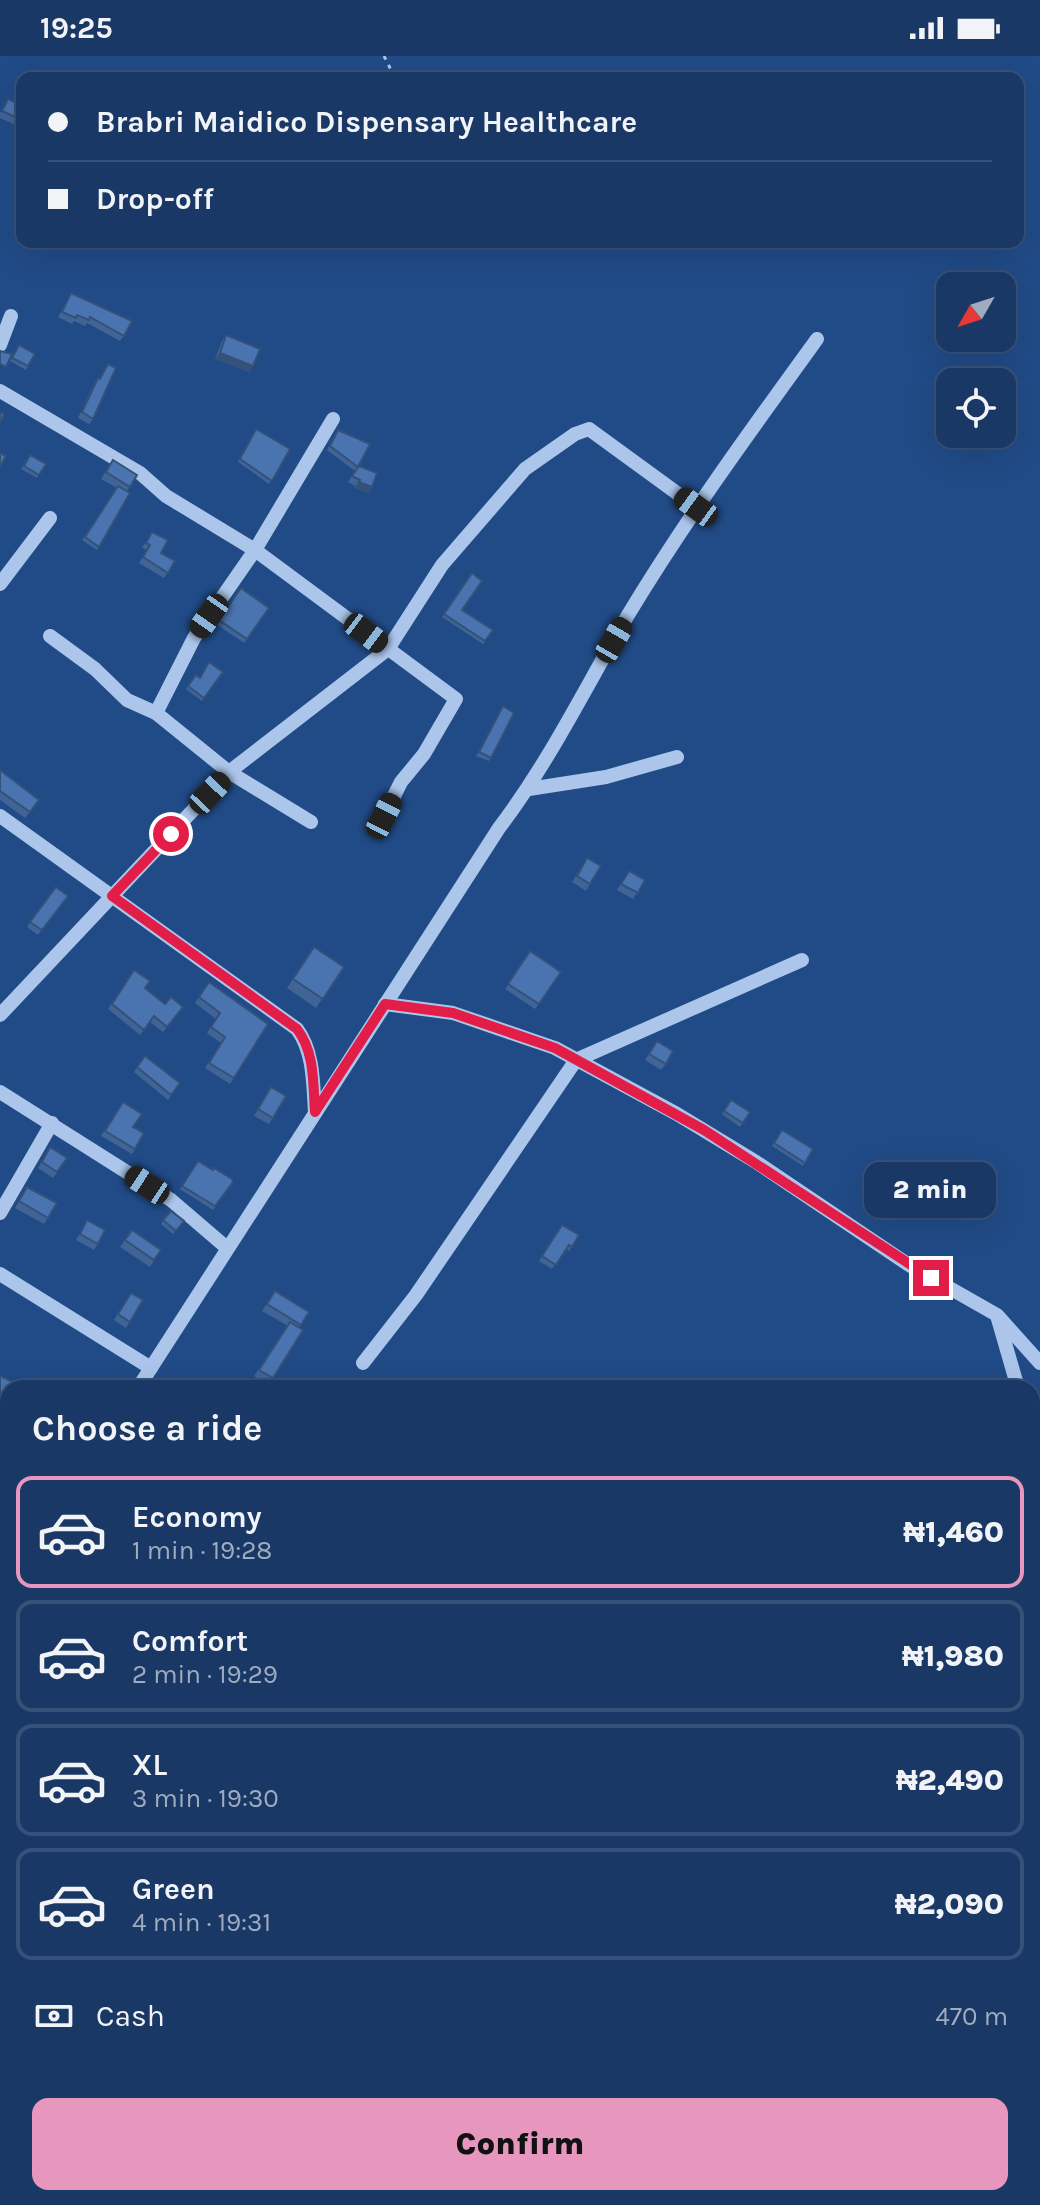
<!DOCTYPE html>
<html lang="en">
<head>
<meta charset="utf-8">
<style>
  :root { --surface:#193865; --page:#26436e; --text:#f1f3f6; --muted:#9facbf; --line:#375279; --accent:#e797bd }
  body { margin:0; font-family:Karla,sans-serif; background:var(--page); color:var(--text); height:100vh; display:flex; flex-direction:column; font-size:30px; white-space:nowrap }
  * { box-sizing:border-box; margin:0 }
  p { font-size:26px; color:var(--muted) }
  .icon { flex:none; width:44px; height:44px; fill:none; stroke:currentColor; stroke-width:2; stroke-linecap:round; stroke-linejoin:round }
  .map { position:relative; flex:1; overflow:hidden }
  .sheet { position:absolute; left:0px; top:1324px; width:1040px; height:826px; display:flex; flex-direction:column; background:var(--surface); border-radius:24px 24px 0 0; box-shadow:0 8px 32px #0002,0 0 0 2px var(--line) }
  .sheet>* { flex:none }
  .banner { position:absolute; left:16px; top:16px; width:1008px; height:176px; border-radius:16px; box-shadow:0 8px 32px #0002,0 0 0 2px var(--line); display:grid; align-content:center; height:176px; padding:0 32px; background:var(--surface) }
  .needle { width:52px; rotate:231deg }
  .controls { position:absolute; left:936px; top:216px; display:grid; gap:16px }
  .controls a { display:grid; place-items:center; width:80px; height:80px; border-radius:16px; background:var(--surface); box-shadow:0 8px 32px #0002,0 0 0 2px var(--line); font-size:40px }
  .end { position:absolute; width:36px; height:36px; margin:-18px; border:10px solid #e11d48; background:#fff; box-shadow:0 0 0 4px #fff }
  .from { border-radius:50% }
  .bubble { position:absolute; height:56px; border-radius:16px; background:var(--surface); box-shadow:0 8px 32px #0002,0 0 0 2px var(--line); font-size:26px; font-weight:800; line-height:56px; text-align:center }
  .car { position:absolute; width:24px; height:48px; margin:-24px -12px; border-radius:10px; box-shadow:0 0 6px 2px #0007; background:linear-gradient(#222 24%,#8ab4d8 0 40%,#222 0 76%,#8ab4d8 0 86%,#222 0) }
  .banner b { display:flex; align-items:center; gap:28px; height:76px; font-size:30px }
  .banner b+b { border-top:2px solid var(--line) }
  .banner i { width:20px; height:20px; background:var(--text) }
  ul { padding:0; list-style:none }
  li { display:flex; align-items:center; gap:24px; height:112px; margin:0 16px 12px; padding:0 16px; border:4px solid var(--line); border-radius:16px }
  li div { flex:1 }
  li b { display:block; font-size:30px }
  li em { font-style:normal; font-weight:800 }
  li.on { border-color:var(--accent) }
  li>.icon { width:72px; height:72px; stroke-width:1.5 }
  h2 { padding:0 32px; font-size:36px; line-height:96px }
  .pay { display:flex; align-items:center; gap:20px; height:88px; padding:0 32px; font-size:30px }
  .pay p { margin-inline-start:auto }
  .primary-button { display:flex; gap:16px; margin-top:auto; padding:16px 32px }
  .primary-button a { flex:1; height:92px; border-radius:16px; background:var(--accent); color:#111; font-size:32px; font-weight:800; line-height:92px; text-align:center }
  .status { display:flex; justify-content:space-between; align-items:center; height:56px; padding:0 40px; background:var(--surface); direction:ltr }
  .status svg { height:22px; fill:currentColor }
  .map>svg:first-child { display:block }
</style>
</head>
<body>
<div class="status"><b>19:25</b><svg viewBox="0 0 49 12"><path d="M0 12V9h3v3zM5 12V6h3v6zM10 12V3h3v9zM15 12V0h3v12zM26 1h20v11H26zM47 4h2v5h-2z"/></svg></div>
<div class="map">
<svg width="1040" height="2149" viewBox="0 0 1040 2149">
  <rect width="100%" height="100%" fill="#214b87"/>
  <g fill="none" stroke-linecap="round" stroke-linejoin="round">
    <path stroke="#abc6ea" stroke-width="3" stroke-dasharray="4 6" stroke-linecap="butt" d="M384,0L395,22"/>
    <g stroke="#abc6ea" stroke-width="14">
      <path d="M0,289L11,260"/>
      <path d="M0,335L140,417L166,440L255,494L456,643L424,698L401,726L384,760"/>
      <path d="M0,528L50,462"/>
      <path d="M50,580L95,613L127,644L156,657L229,716L311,766"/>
      <path d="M156,657L194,582L255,494L333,363"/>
      <path d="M529,733L606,721L677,701"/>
      <path d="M0,760L297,973C314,996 313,1028 315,1056"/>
      <path d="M385,948L453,957L555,992L677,1058L756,1106L909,1209L997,1259L1040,1307"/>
      <path d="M0,959L229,716L388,593L442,509L525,413L575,378L589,373L696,451"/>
      <path d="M0,1036L171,1144L227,1192"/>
      <path d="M0,1157L52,1067"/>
      <path d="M0,1218L151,1312"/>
      <path d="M998,1263L1018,1332"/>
      <path d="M363,1307L416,1239L576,1004L802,904"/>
      <path d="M138,1332L499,772C550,705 586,630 628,559C686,463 751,374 817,283"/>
      <path d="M1032,1382L1040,1410"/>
      <path d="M0,1552L8,1539"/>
      <path d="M0,1577L8,1581"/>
      <path d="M1032,1615L1040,1603"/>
      <path d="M0,1705L8,1710"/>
      <path d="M1032,1842L1040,1844"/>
      <path d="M0,1911L8,1916"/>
      <path d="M1032,1926L1040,1910"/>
      <path d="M1032,2131L1040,2135"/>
      <path d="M187,2142L198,2149"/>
      <path d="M448,2142L459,2149"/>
      <path d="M35,2149L39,2142"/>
      <path d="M164,2149L169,2142"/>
      <path d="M320,2149L324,2142"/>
      <path d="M494,2149L499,2142"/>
      <path d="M659,2149L664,2142"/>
      <path d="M891,2149L896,2142"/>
    </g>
  </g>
  <g fill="#406496">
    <path d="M8,43L22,49V72L0,62V57Z"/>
    <path d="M71,237L124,280L120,285L87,267L85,270L74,265L72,268L58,261Z"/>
    <path d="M226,279L253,310L249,316L215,303L222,285Z"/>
    <path d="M19,289L35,298L26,314L10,305Z"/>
    <path d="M108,308L93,363L89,368L78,362L94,328L98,322L99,323Z"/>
    <path d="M254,376L290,393L269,428L238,406Z"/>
    <path d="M335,379L358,411L355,415L327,394Z"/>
    <path d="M30,399L46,408L37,422L21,413Z"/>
    <path d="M113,404L137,419L127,435L97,494L82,484L117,432L101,423Z"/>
    <path d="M359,410L372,431L368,437L354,432L355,430L348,426Z"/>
    <path d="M152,476L161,497L175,505L164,522L139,507L147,494L142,492Z"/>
    <path d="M472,517L462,554L493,574L483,588L442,561Z"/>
    <path d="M241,532L269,552L244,587L216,568Z"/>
    <path d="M223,616L202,645L186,633L196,619L199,622Z"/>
    <path d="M501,653L491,702L489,705L476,700Z"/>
    <path d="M0,714L39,744L25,762L0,744Z"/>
    <path d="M583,808L590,828L586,835L572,826Z"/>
    <path d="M629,815L645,824L633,843L617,834Z"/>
    <path d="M56,831L68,840L38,879L27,871Z"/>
    <path d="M314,891L344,911L316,952L287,932Z"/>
    <path d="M530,895L561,916L535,953L505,933Z"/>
    <path d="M134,914L145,932L165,948L183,951L163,976L150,966L140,979L108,953Z"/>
    <path d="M209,926L268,968L230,1028L205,1012L221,987L207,977L216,963L195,947Z"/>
    <path d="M657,985L666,1008L661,1014L645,1004Z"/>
    <path d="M145,1000L180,1027L168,1044L134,1016Z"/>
    <path d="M271,1031L273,1062L269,1068L254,1060Z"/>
    <path d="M731,1044L750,1056L740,1071L722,1058Z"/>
    <path d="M123,1046L133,1071L135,1093L132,1098L101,1080Z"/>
    <path d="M782,1074L813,1093L803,1110L772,1090Z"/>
    <path d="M50,1091L67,1102L53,1122L38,1112Z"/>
    <path d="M198,1105L233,1126L213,1154L180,1133Z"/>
    <path d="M27,1131L48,1162L44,1168L15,1152Z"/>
    <path d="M171,1155L184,1165L173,1178L161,1168Z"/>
    <path d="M87,1164L98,1188L94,1194L76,1184Z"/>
    <path d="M562,1169L579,1179L569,1195L565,1193L552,1213L539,1205Z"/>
    <path d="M132,1174L161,1194L150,1211L120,1191Z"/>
    <path d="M275,1235L309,1256L299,1272L303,1274L268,1328L254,1320L288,1270L262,1255Z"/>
    <path d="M131,1237L143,1244L126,1272L114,1264Z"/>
    <path d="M0,1320L8,1332V1350L0,1346Z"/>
    <path d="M8,1351V1372L0,1368V1365Z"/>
    <path d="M8,1438V1468L6,1466L2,1472L0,1471V1443Z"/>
    <path d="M0,1761L8,1773L5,1778L0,1775Z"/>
    <path d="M4,1972L8,1974V2007L0,2003V1978Z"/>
    <path d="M1040,2081V2116L1038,2119L1032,2115V2095Z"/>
    <path d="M555,2142H583L578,2149H564Z"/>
  </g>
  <g fill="#34517a">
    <path d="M220,297L253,310L249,316L215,303Z"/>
    <path d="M359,426L372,431L368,437L354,432Z"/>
  </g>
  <g fill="#4a74af" stroke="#34517a" stroke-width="2">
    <path d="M8,43L22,49V64L2,55Z"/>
    <path d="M71,237L132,265L124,280L90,261L89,264L77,259L76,262L62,256Z"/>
    <path d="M226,279L260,293L253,310L220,297Z"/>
    <path d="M19,289L35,298L28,310L12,302Z"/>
    <path d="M0,295L12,298L6,311L0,308Z"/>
    <path d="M108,308L116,312L93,363L82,356L98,322L100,323Z"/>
    <path d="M0,356L4,358L0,367Z"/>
    <path d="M256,373L290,393L272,425L240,403Z"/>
    <path d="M338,374L370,388L358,411L330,390Z"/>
    <path d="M0,397L6,400L0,411Z"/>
    <path d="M30,399L46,408L39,419L24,410Z"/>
    <path d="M113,404L137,419L130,431L106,416Z"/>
    <path d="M359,410L377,417L372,431L359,426L360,424L352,420Z"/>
    <path d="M118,430L130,437L99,491L85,481Z"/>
    <path d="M152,476L168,484L161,497L175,505L168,517L143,501L150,489L146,487Z"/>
    <path d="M472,517L482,525L462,554L493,574L485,585L444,558Z"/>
    <path d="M241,532L269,552L247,583L219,564Z"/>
    <path d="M209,606L223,616L204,642L188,630L196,619L200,622Z"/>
    <path d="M503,650L514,657L491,702L479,696Z"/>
    <path d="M0,714L39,744L30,756L0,735Z"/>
    <path d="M587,802L601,810L590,828L577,820Z"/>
    <path d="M629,815L645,824L638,837L621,828Z"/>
    <path d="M56,831L68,840L42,874L30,866Z"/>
    <path d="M314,891L344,911L323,943L293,923Z"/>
    <path d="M530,895L561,916L539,948L508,928Z"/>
    <path d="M134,914L150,925L145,932L165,948L171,941L183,951L167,971L154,960L144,974L112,948Z"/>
    <path d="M209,926L268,968L234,1022L209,1007L225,981L211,971L220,957L199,941Z"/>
    <path d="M657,985L673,995L666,1008L649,998Z"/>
    <path d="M145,1000L180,1027L171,1039L137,1011Z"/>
    <path d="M271,1031L286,1040L273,1062L258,1053Z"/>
    <path d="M731,1044L750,1056L743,1067L724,1055Z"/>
    <path d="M123,1046L142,1058L133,1071L144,1077L135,1093L105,1075Z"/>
    <path d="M782,1074L813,1093L805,1107L774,1087Z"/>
    <path d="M50,1091L67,1102L57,1116L42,1106Z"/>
    <path d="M198,1105L213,1114L214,1112L232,1123L233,1126L215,1150L182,1130Z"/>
    <path d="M27,1131L57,1147L48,1162L19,1145Z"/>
    <path d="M171,1155L184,1165L176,1175L163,1164Z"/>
    <path d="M87,1164L105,1174L98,1188L80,1178Z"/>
    <path d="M562,1169L579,1179L572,1191L569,1189L556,1209L542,1200Z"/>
    <path d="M132,1174L161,1194L154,1204L125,1184Z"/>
    <path d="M275,1235L309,1256L301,1269L267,1248Z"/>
    <path d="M131,1237L143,1244L130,1266L118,1258Z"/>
    <path d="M290,1266L303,1274L273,1322L259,1314Z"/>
    <path d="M0,1320L26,1332H8V1342L0,1338Z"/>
    <path d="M8,1353V1364L3,1361Z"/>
    <path d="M5,1436L8,1438V1463L6,1466L0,1462V1444Z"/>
    <path d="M0,1495L6,1499L0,1510Z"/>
    <path d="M7,1750L8,1751L7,1774L0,1770V1762Z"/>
    <path d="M4,1972L8,1974V2000L0,1995V1979Z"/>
    <path d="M1040,2082V2113L1032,2108V2096Z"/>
    <path d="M61,2142H97L92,2149H62L58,2147Z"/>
    <path d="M353,2142H368L372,2144L368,2149H349Z"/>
    <path d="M561,2142H583L578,2149H571Z"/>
    <path d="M699,2142L705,2149H694Z"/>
    <path d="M719,2142H721L731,2148L714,2149Z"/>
    <path d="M955,2142H996L991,2149H951Z"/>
    <path d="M180,2144L187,2149H177Z"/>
  </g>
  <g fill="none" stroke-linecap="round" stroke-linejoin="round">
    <path stroke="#e11d48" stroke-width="10" d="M171,778L112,840L297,973C315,996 313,1028 315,1056L385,948L453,957L555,992L704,1074L931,1222"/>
  </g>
</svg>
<div class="controls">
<a><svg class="needle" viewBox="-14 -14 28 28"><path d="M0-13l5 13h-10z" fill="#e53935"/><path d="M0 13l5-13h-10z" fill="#9facbf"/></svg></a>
<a><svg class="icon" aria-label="locate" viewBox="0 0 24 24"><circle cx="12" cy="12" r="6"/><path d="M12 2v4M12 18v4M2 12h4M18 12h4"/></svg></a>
</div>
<i class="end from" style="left:171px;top:778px"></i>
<i class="end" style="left:931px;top:1222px"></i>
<div class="bubble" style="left:864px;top:1106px;width:132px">2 min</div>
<i class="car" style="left:696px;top:451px;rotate:306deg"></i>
<i class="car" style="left:209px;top:560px;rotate:215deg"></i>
<i class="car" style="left:366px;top:577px;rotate:127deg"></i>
<i class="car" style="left:614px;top:584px;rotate:30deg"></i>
<i class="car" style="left:210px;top:737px;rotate:43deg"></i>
<i class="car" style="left:384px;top:760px;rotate:27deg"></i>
<i class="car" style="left:147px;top:1129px;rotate:303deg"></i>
<div class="banner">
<b><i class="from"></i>Brabri Maidico Dispensary Healthcare</b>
<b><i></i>Drop-off</b>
</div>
<section class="sheet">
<h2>Choose a ride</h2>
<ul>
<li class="on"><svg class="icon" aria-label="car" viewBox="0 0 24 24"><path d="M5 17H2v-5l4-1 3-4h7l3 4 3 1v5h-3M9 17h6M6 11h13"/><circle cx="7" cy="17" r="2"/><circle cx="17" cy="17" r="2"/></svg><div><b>Economy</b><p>1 min · 19:28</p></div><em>₦1,460</em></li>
<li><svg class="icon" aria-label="car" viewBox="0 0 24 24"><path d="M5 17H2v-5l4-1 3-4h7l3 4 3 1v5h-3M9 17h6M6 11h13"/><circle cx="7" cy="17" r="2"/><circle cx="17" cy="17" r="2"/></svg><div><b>Comfort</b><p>2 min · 19:29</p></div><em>₦1,980</em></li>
<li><svg class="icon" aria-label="car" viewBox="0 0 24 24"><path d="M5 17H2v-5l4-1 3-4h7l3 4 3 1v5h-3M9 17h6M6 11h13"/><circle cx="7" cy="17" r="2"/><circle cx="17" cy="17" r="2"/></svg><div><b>XL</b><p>3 min · 19:30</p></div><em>₦2,490</em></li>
<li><svg class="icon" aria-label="car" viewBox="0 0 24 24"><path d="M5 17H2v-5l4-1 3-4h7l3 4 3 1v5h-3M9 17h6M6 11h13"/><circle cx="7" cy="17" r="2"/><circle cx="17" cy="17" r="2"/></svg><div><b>Green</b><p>4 min · 19:31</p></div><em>₦2,090</em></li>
</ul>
<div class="pay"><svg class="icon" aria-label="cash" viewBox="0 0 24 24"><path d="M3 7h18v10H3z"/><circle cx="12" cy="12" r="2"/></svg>Cash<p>470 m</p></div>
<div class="primary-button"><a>Confirm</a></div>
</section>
</div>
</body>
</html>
